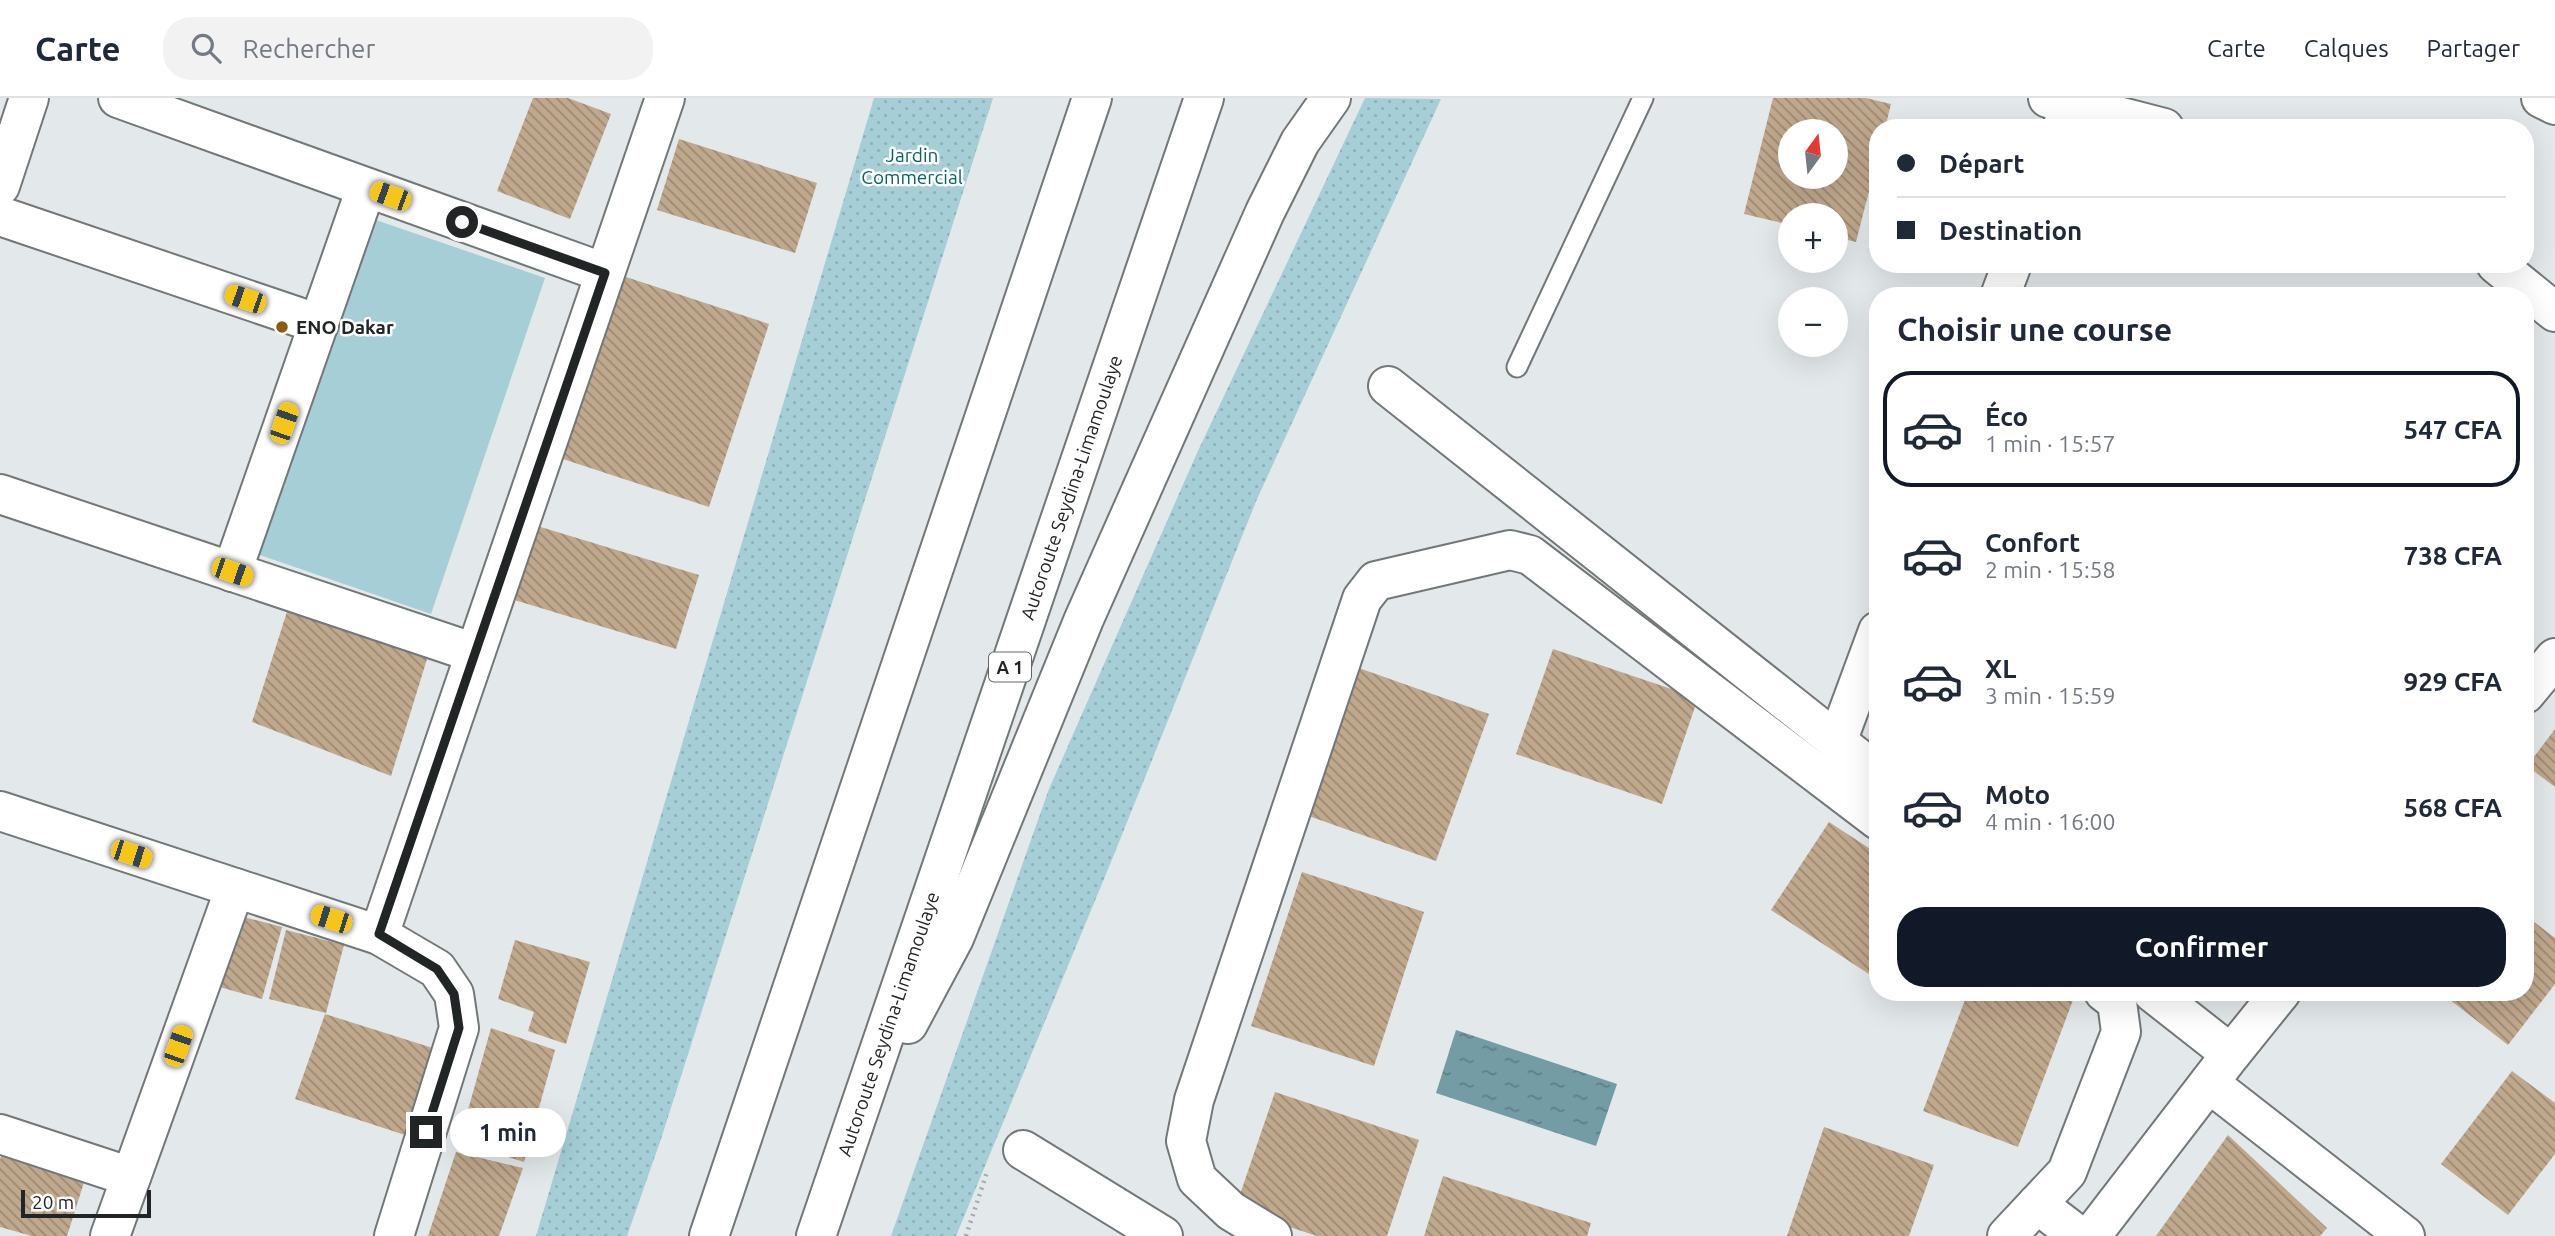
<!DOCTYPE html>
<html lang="fr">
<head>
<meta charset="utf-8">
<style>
  :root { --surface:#fff; --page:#f2f2f3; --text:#1f2937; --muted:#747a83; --line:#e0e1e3; --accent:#111827 }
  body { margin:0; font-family:Ubuntu,sans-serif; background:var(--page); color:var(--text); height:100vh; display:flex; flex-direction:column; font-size:26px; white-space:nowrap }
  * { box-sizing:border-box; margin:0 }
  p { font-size:23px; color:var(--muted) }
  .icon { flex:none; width:38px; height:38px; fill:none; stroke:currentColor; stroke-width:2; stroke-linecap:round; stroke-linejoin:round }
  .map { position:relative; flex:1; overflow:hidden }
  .details { position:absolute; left:1869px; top:189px; width:665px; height:714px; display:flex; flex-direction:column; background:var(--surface); border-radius:28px; box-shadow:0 7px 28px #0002 }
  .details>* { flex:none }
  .top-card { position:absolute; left:1869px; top:21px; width:665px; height:154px; border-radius:28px; box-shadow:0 7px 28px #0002; display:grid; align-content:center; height:154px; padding:0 28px; background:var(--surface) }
  .needle { width:46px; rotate:15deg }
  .controls { position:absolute; left:1778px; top:21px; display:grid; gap:14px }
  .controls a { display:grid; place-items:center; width:70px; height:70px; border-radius:50%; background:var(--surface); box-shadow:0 7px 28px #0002; font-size:35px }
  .scale { position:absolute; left:21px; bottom:18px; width:130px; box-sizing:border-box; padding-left:7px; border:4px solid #222525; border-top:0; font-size:19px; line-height:24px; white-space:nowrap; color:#222525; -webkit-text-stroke:5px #fff; paint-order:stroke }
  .end { position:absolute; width:32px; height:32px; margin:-16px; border:9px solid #222525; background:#fff; box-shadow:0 0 0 4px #fff }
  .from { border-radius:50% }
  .bubble { position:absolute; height:49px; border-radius:24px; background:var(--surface); box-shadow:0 7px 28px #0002; font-size:23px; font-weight:600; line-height:49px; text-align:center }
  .car { position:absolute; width:21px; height:42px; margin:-21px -10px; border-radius:9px; box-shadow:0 0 5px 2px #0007; background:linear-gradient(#f5c518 24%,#345 0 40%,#f5c518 0 76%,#345 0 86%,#f5c518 0) }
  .top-card b { display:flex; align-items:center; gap:24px; height:66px; font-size:26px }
  .top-card b+b { border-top:2px solid var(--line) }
  .top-card i { width:18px; height:18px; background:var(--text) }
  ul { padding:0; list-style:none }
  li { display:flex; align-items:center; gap:21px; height:116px; margin:0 14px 10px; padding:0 14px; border:4px solid transparent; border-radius:28px }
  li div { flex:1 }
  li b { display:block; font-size:26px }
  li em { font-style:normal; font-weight:600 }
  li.active { border-color:var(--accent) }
  li>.icon { width:63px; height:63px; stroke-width:1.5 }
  h2 { padding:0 28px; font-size:32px; line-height:84px }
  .cta { display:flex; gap:14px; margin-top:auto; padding:14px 28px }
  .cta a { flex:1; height:80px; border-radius:28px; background:var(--accent); color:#fff; font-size:28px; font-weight:600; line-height:80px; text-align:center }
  header { display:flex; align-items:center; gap:42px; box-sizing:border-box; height:98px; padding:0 35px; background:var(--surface); border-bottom:2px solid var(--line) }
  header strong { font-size:33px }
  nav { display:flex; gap:38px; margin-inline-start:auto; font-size:24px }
  .search { width:490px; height:63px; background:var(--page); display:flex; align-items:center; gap:18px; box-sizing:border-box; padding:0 24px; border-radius:28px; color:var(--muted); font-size:26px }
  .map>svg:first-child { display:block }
</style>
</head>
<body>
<header>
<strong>Carte</strong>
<div class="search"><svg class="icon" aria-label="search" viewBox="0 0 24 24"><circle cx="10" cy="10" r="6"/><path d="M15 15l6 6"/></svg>Rechercher</div>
<nav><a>Carte</a><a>Calques</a><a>Partager</a></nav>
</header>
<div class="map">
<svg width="2555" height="1138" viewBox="0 0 2555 1138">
  <defs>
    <pattern id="green-dots" width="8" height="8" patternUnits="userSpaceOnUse" patternTransform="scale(1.75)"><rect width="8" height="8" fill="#a5ced7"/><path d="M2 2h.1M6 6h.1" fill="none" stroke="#8eb1b8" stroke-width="1.8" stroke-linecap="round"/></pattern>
    <pattern id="water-ripples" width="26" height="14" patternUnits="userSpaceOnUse" patternTransform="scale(1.75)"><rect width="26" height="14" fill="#739ca5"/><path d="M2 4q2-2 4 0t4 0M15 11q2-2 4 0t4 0" fill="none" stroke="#5e7f86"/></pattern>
    <pattern id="building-back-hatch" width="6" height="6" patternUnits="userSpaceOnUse" patternTransform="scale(1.75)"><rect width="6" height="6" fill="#c0a88d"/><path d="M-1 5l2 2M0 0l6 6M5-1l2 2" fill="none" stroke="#9c8973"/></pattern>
  </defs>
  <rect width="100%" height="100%" fill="#e3e8ea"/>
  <g fill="url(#green-dots)">
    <path d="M874,0H993L661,1041L627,1138H536Z"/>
    <path d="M1365,0L1441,1L1257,401L1111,764L956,1138H891L1049,691L1197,355Z"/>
  </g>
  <path fill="#a5ced7" d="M370,120L545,180L431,516L257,456Z"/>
  <path fill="url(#water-ripples)" d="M1456,932L1617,986L1596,1048L1436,995Z"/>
  <g fill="url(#building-back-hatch)" fill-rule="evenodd">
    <path d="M533,0H568L611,16L570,121L497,93Z"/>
    <path d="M1773,0H1866L1891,6L1885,30H1878V58L1856,144L1836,139V117H1790V127L1744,116ZM1790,33H1836V79H1790Z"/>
    <path d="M679,41L817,85L795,155L657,112Z"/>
    <path d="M623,178L769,226L709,409L563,361Z"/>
    <path d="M534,427L699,477L676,551L511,501Z"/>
    <path d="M291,501L427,561L391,678L252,624Z"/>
    <path d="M1553,551L1698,600L1662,706L1516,656Z"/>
    <path d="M1356,569L1489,616L1436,763L1303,716Z"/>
    <path d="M2555,631V689L2527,668Z"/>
    <path d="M1829,724L1878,756V882L1771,812Z"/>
    <path d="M1302,774L1424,814L1374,968L1251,928Z"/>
    <path d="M229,815L282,829L262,901L209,886Z"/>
    <path d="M2525,817L2555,840V886L2508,947L2440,894H2525Z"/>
    <path d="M286,832L344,847L326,915L269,901Z"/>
    <path d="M515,842L590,864L566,946L528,933L534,914L498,901Z"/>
    <path d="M1896,894H1915L1909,903Z"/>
    <path d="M1968,894H2076L2018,1049L1923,1013Z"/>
    <path d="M325,916L436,951L408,1038L295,1001Z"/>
    <path d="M491,930L555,952L524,1064L459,1044Z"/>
    <path d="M2512,973L2555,1005V1056L2508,1117L2441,1066Z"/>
    <path d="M1275,994L1419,1042L1387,1138H1317L1235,1111Z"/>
    <path d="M1824,1029L1934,1067L1909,1138H1787Z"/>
    <path d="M2228,1037L2327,1130L2320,1138H2156Z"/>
    <path d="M2,1054L86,1078L67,1138H32L0,1129V1062Z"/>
    <path d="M456,1054L523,1070L499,1138H428Z"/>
    <path d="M1443,1078L1591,1125L1587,1138H1424Z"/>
  </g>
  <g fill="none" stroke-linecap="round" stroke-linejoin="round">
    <defs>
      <path id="service" d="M1517,269L1643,0"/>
      <g id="minor">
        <path d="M118,0L605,175"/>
        <path d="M2541,0L2555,7"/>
        <path d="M2062,30L2070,5"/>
        <path d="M0,88L29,0"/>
        <path d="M0,118L319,226"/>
        <path d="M2000,198L2012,166"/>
        <path d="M1388,288L1878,676"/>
        <path d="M0,396L475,555"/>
        <path d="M232,474L366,90"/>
        <path d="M2525,596L2555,560"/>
        <path d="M1837,644L1878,533"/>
        <path d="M0,713L379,837L437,871L454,896L459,930L394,1138"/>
        <path d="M379,837L665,0"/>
        <path d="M2152,894L2231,956"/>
        <path d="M2209,985L2405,1138"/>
        <path d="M0,1036L131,1079"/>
        <path d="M1023,1052L1163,1138"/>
        <path d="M2037,1106L2079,1138"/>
        <path d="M110,1138L235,790"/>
        <path d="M1272,1138L1231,1113L1197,1081L1186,1043L1194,1002L1362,501L1376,483L1510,452L1530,457L1878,722"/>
        <path d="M2007,1138L2067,1074L2121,934L2117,904L2104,894"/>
        <path d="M2091,1138L2231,956L2281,894"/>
      </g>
      <g id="tertiary">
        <path d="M2048,0L2164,30"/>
        <path d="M2496,166L2555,214"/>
      </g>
      <g id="motorway">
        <path d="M908,926L954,840L1084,521L1265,114L1300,44L1331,0"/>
        <path d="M709,1138L1092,0"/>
        <path id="s1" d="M816,1138L1204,0"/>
      </g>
    </defs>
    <use href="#service" stroke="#727778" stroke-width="23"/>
    <use href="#minor" stroke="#727778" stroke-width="42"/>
    <use href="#tertiary" stroke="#727778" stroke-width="42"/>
    <use href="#motorway" stroke="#727778" stroke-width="42"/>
    <path stroke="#a6aaab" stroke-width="4.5" stroke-dasharray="2 5" stroke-linecap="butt" d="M966,1138L987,1074"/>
    <use href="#service" stroke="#fff" stroke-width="19"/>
    <use href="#minor" stroke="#fff" stroke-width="38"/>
    <use href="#tertiary" stroke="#fff" stroke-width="38"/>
    <use href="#motorway" stroke="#fff" stroke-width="38"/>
  </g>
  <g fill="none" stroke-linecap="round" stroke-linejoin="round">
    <path stroke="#222525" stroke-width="9" d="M426,1034L459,930L454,896L437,871L379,836L605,175L462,124"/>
  </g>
  <circle fill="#8e5c09" stroke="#fff" stroke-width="2.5" cx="282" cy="229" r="7"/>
  <g text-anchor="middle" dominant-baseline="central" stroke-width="5" stroke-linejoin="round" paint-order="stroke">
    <rect fill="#fff" stroke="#646666" stroke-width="2" x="989" y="554.5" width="42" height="29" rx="5"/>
    <g font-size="18" font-weight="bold" fill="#222525">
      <text x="1010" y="569">A 1</text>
    </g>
    <g font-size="19" fill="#07616f" stroke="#fff">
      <text x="912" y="57">Jardin<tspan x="912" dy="22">Commercial</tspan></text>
    </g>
    <g font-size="19" font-weight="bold" fill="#222525" stroke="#fff" text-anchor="start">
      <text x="296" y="229">ENO Dakar</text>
    </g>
    <g font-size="19" fill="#222525" stroke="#fff">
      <text stroke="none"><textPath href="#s1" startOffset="791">Autoroute Seydina-Limamoulaye</textPath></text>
      <text stroke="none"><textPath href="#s1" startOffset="224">Autoroute Seydina-Limamoulaye</textPath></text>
    </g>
  </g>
</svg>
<div class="controls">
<a><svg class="needle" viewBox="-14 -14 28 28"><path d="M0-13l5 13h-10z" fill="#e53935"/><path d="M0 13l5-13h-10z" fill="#747a83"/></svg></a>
<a>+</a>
<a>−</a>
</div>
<div class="scale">20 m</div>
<i class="end from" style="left:462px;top:124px"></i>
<i class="end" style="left:426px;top:1034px"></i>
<div class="bubble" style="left:450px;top:1010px;width:116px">1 min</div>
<i class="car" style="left:390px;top:98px;rotate:290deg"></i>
<i class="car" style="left:245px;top:201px;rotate:289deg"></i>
<i class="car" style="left:284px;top:325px;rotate:19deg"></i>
<i class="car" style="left:232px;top:474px;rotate:109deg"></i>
<i class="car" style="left:131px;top:756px;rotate:108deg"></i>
<i class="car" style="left:331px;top:821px;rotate:288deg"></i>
<i class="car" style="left:178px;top:948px;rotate:19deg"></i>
<div class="top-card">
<b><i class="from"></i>Départ</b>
<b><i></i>Destination</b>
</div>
<section class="details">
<h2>Choisir une course</h2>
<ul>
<li class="active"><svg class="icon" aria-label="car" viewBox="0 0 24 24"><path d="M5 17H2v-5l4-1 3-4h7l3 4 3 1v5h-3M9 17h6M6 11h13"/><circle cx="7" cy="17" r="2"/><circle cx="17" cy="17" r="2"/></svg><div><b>Éco</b><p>1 min · 15:57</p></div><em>547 CFA</em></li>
<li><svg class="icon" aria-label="car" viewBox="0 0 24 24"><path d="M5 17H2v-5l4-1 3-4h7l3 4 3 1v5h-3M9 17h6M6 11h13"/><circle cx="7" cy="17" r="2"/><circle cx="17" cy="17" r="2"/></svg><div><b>Confort</b><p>2 min · 15:58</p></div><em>738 CFA</em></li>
<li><svg class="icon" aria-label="car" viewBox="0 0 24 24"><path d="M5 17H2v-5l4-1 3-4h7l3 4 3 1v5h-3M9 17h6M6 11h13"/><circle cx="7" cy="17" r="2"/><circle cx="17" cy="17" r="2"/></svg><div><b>XL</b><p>3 min · 15:59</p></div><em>929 CFA</em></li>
<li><svg class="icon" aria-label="car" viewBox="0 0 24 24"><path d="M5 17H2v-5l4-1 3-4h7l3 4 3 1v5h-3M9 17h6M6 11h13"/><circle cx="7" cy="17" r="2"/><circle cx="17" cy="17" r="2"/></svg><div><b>Moto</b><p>4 min · 16:00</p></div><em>568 CFA</em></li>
</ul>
<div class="cta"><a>Confirmer</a></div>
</section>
</div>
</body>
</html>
